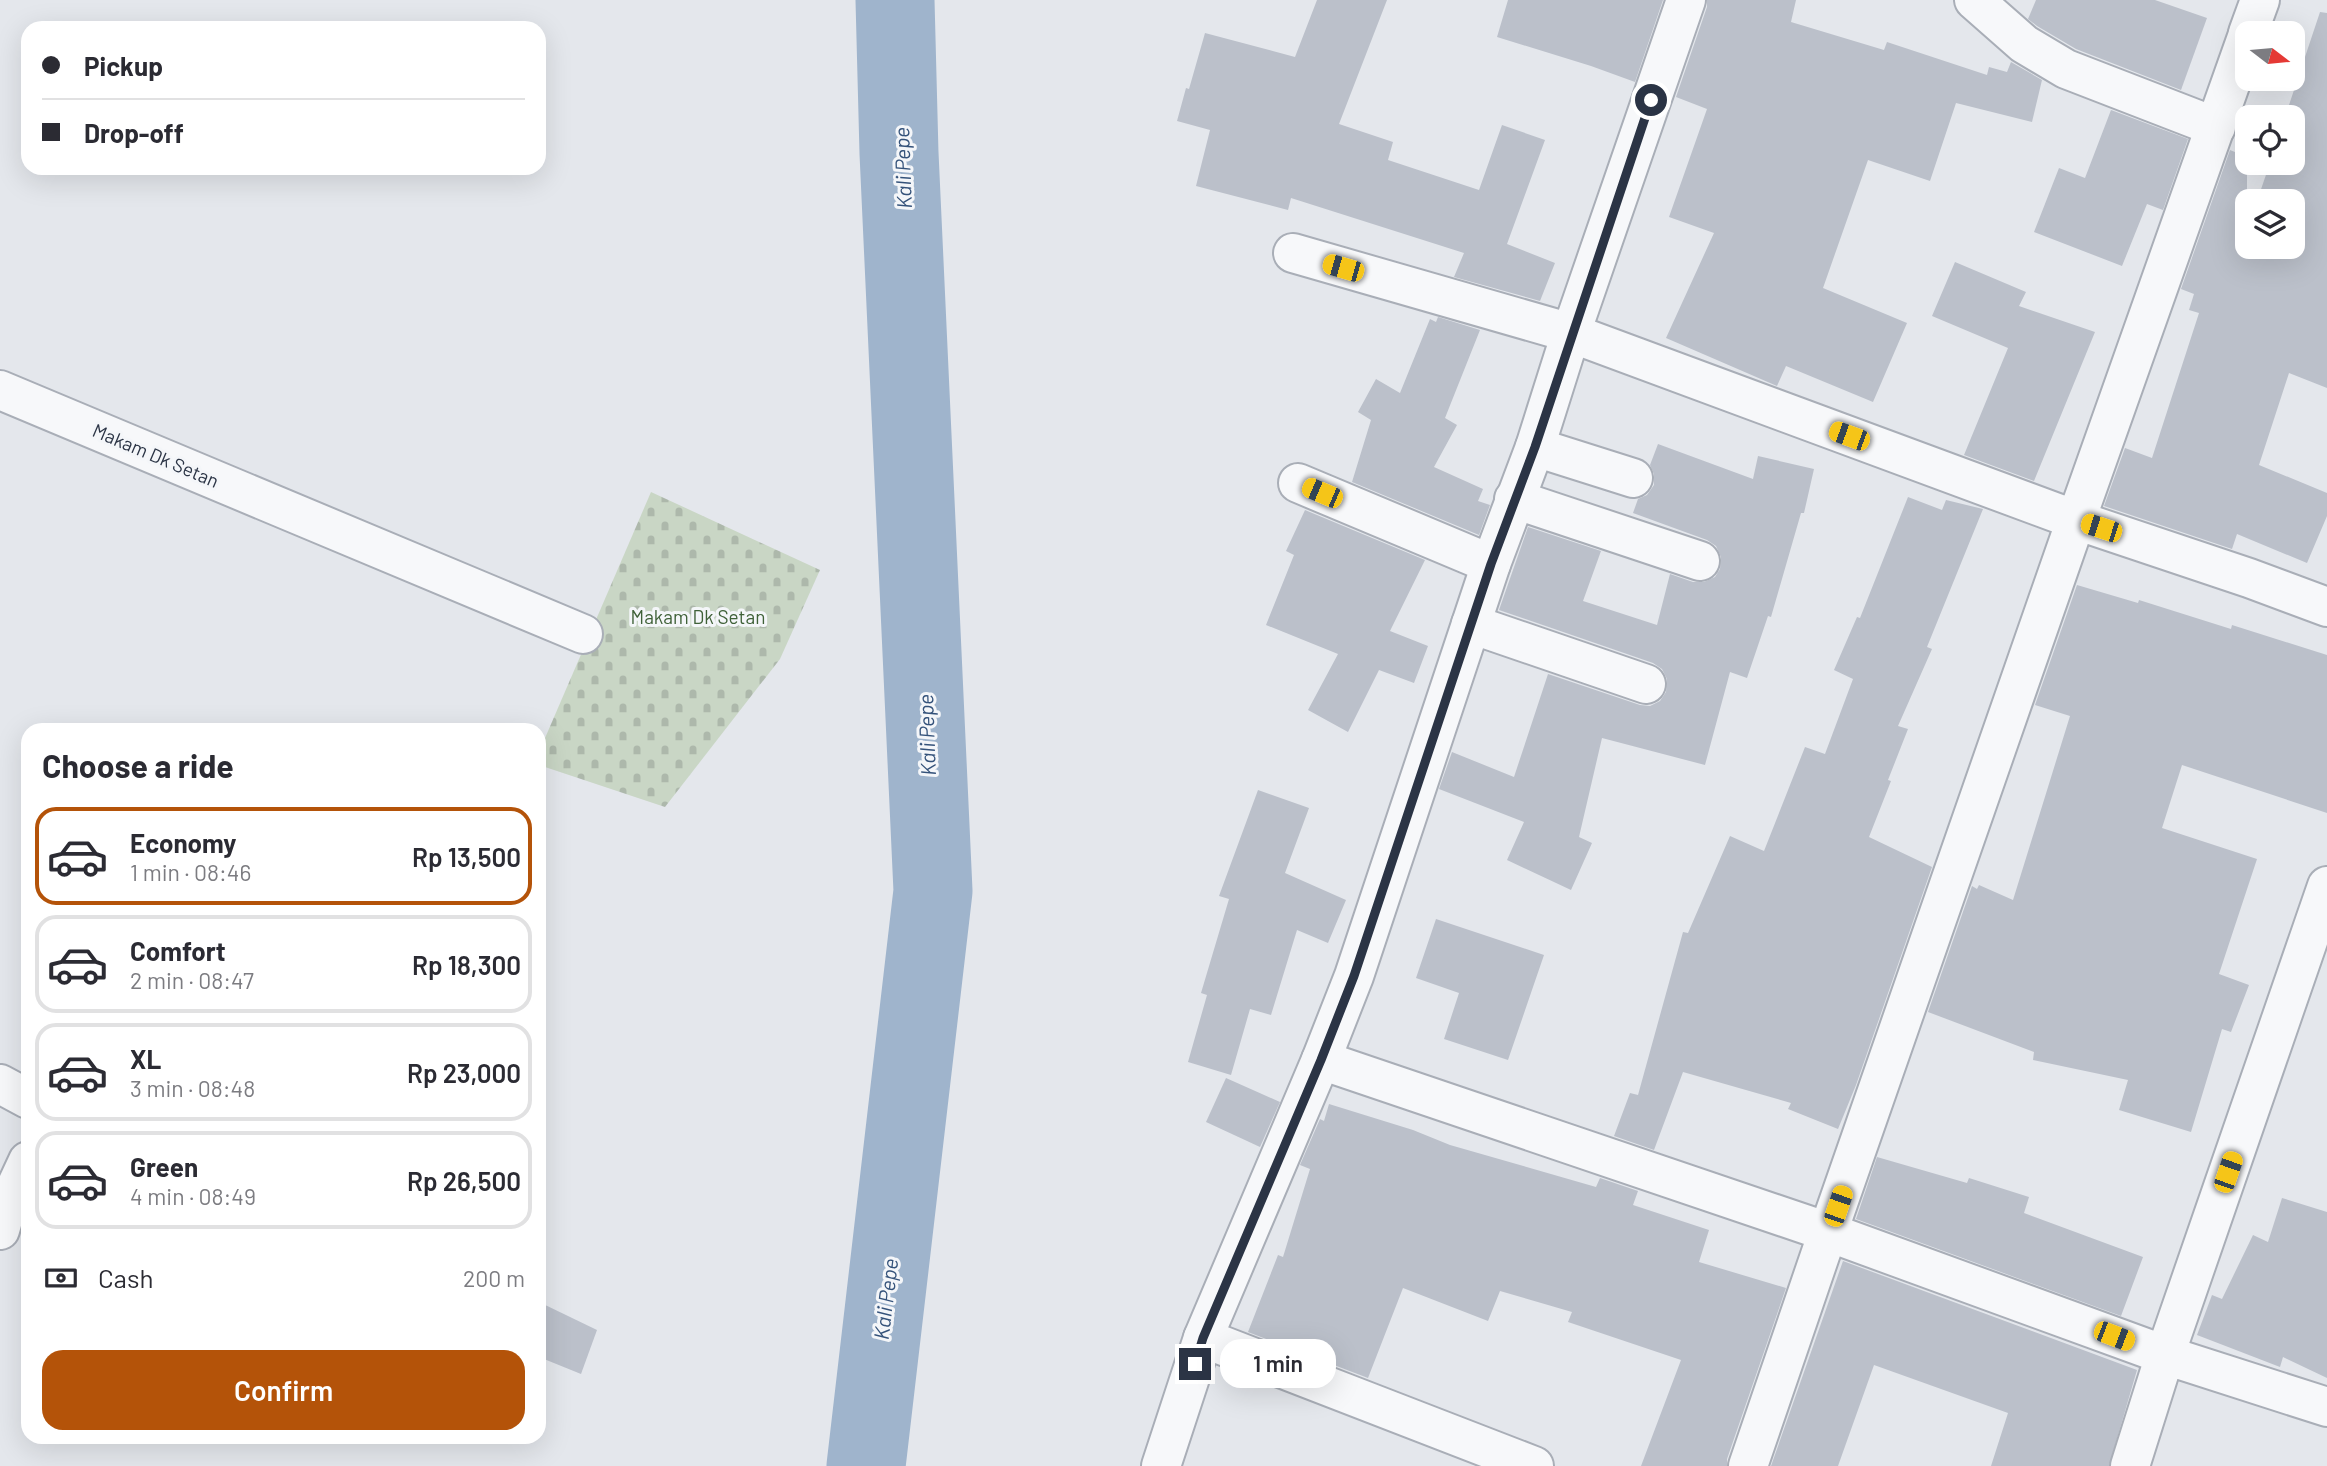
<!DOCTYPE html>
<html lang="en">
<head>
<meta charset="utf-8">
<style>
  :root { --surface:#fff; --page:#f7f7f7; --text:#2b2b33; --muted:#7c7c81; --line:#e1e1e2; --accent:#b45309 }
  body { margin:0; font-family:Barlow,sans-serif; background:var(--page); color:var(--text); height:100vh; display:flex; flex-direction:column; font-size:26px; white-space:nowrap }
  * { box-sizing:border-box; margin:0 }
  p { font-size:23px; color:var(--muted) }
  .icon { flex:none; width:38px; height:38px; fill:none; stroke:currentColor; stroke-width:2; stroke-linecap:round; stroke-linejoin:round }
  .map { position:relative; flex:1; overflow:hidden }
  .drawer { position:absolute; left:21px; top:723px; width:525px; height:721px; display:flex; flex-direction:column; background:var(--surface); border-radius:21px; box-shadow:0 7px 28px #0002 }
  .drawer>* { flex:none }
  .guide { position:absolute; left:21px; top:21px; width:525px; height:154px; border-radius:21px; box-shadow:0 7px 28px #0002; display:grid; align-content:center; height:154px; padding:0 21px; background:var(--surface) }
  .needle { width:46px; rotate:106deg }
  .fabs { position:absolute; left:2235px; top:21px; display:grid; gap:14px }
  .fabs a { display:grid; place-items:center; width:70px; height:70px; border-radius:14px; background:var(--surface); box-shadow:0 7px 28px #0002; font-size:35px }
  .end { position:absolute; width:32px; height:32px; margin:-16px; border:9px solid #2b3445; background:#fff; box-shadow:0 0 0 4px #fff }
  .from { border-radius:50% }
  .bubble { position:absolute; height:49px; border-radius:21px; background:var(--surface); box-shadow:0 7px 28px #0002; font-size:23px; font-weight:600; line-height:49px; text-align:center }
  .car { position:absolute; width:21px; height:42px; margin:-21px -10px; border-radius:9px; box-shadow:0 0 5px 2px #0007; background:linear-gradient(#f5c518 24%,#345 0 40%,#f5c518 0 76%,#345 0 86%,#f5c518 0) }
  .guide b { display:flex; align-items:center; gap:24px; height:66px; font-size:26px }
  .guide b+b { border-top:2px solid var(--line) }
  .guide i { width:18px; height:18px; background:var(--text) }
  ul { padding:0; list-style:none }
  li { display:flex; align-items:center; gap:21px; height:98px; margin:0 14px 10px; padding:0 7px; border:4px solid var(--line); border-radius:21px }
  li div { flex:1 }
  li b { display:block; font-size:26px }
  li em { font-style:normal; font-weight:600 }
  li.on { border-color:var(--accent) }
  li>.icon { width:63px; height:63px; stroke-width:1.5 }
  h2 { padding:0 21px; font-size:32px; line-height:84px }
  .pay { display:flex; align-items:center; gap:18px; height:77px; padding:0 21px; font-size:26px }
  .pay p { margin-inline-start:auto }
  .primary-button { display:flex; gap:14px; margin-top:auto; padding:14px 21px }
  .primary-button a { flex:1; height:80px; border-radius:21px; background:var(--accent); color:#fff; font-size:28px; font-weight:600; line-height:80px; text-align:center }
  .map>svg:first-child { display:block }
</style>
</head>
<body>
<div class="map">
<svg width="2327" height="1466" viewBox="0 0 2327 1466">
  <defs>
    <pattern id="cemetery-stones" width="16" height="16" patternUnits="userSpaceOnUse" patternTransform="scale(1.75)"><rect width="16" height="16" fill="#c9d6c5"/><path d="M2 7V4a2 2 0 0 1 4 0v3zM10 15v-3a2 2 0 0 1 4 0v3z" fill="#adb8ab"/></pattern>
  </defs>
  <rect width="100%" height="100%" fill="#e4e7ec"/>
  <path fill="url(#cemetery-stones)" d="M651,492L820,570L780,659L665,807L539,765V752Z"/>
  <g fill="none" stroke-linecap="round" stroke-linejoin="round">
    <path stroke="#9fb4cc" stroke-width="79" d="M866,1466L933,891L899,153L895,0"/>
  </g>
  <g fill="#bbc0ca">
    <path d="M1317,0H1387L1339,124L1393,142L1388,160L1479,190L1502,125L1545,140L1507,244L1555,263L1540,301L1454,277L1464,253L1291,198L1288,210L1196,186L1210,130L1177,121L1186,88L1189,89L1205,33L1295,57Z"/>
    <path d="M1508,0H1663L1635,82L1591,66L1497,37Z"/>
    <path d="M1707,0H1796L1791,22L1884,50L1887,42L1987,75L1989,67L2007,72L2011,62L2042,80L2032,122L1956,103L1930,181L1868,160L1823,288L1907,323L1873,402L1786,366L1777,386L1666,338L1714,233L1669,217L1707,109L1676,97L1707,7Z"/>
    <path d="M2036,0H2155L2207,18L2181,90L2076,49L2037,26L2028,19Z"/>
    <path d="M2320,12L2327,13V388L2289,373L2259,465L2327,493V516L2307,563L2237,534L2232,549L2104,506L2125,448L2152,458L2199,313L2189,310L2194,294L2181,289L2230,150L2247,157V247H2292V201H2257L2270,163H2292V117H2285Z"/>
    <path d="M2111,110L2188,139L2163,210L2147,204L2122,266L2034,232L2059,168L2085,178Z"/>
    <path d="M1955,262L2026,292L2019,306L2095,332L2034,481L1964,455L2008,348L1932,316Z"/>
    <path d="M1438,317L1480,330L1445,418L1457,425L1434,467L1483,489L1478,501L1490,505L1479,535L1352,482L1371,420L1358,412L1376,379L1400,393L1430,319L1436,322Z"/>
    <path d="M1658,444L1753,479L1758,456L1814,469L1804,513H1801L1771,617L1768,616L1747,678L1730,672L1705,765L1602,738L1579,837L1592,843L1571,890L1507,860L1524,822L1439,789L1452,752L1514,777L1548,674L1640,705L1650,706L1660,701L1666,692L1667,679L1662,669L1653,663L1499,610L1528,527L1601,551L1583,601L1657,625L1670,574L1693,582H1704L1715,577L1720,569L1721,557L1716,546L1707,540L1633,513L1638,499L1647,495L1654,485V474L1650,465Z"/>
    <path d="M1908,497L1942,510L1946,500L1983,509L1927,647L1932,649L1898,726L1908,729L1888,780L1891,781L1869,837L1932,867L1856,1085L1838,1129L1788,1109L1791,1103L1683,1072L1654,1150L1614,1136L1630,1093L1638,1095L1683,932L1688,933L1730,836L1764,851L1805,747L1825,754L1853,679L1834,670L1857,617L1860,618Z"/>
    <path d="M1305,510L1425,560L1390,631L1428,646L1414,683L1379,670L1348,732L1308,710L1338,654L1266,625L1294,555L1286,551Z"/>
    <path d="M2077,585L2138,603L2139,600L2231,629L2232,625L2327,655V813L2182,765L2162,828L2257,859L2219,974L2249,985L2231,1032L2222,1029L2191,1132L2119,1110L2128,1080L2033,1060L2034,1052L1928,1012L1972,886L1977,889L1979,885L2013,900L2070,716L2035,705Z"/>
    <path d="M1258,790L1309,808L1285,873L1346,900L1328,943L1297,930L1271,1015L1250,1009L1231,1075L1188,1062L1207,995L1201,993L1229,899L1219,896Z"/>
    <path d="M1436,919L1544,955L1508,1060L1444,1039L1459,993L1416,978Z"/>
    <path d="M1226,1078L1280,1102L1260,1147L1206,1122Z"/>
    <path d="M1329,1104L1413,1130L1450,1145L1596,1187L1600,1178L1638,1191L1633,1205L1709,1230L1699,1262L1786,1288L1727,1459V1466H1641L1681,1360L1568,1322L1572,1312L1500,1291L1488,1321L1403,1288L1368,1378L1248,1332L1278,1255L1283,1257L1310,1169L1300,1165L1320,1119L1324,1121Z"/>
    <path d="M1877,1157L1967,1183L1969,1178L2029,1197L2024,1213L2143,1257L2121,1316L1856,1219Z"/>
    <path d="M2282,1198L2327,1212V1378L2283,1357L2280,1367L2197,1335L2212,1295L2222,1299L2253,1235L2268,1242Z"/>
    <path d="M1843,1261L2137,1370L2109,1466H1991L2008,1413L1874,1365L1838,1466H1771Z"/>
    <path d="M539,1302L597,1330L581,1374L539,1357Z"/>
  </g>
  <g fill="none" stroke-linecap="round" stroke-linejoin="round">
    <defs>
      <g id="minor">
        <path d="M1686,0L1571,333L1535,447L1491,564L1354,976L1321,1060L1828,1232L1748,1466"/>
        <path d="M1974,0L2024,44L2066,69L2216,127"/>
        <path d="M2248,33L2260,0"/>
        <path d="M1293,253L1571,333L2076,520L2247,37"/>
        <path d="M0,390L583,634"/>
        <path d="M1535,447L1633,478"/>
        <path d="M1298,483L1491,564"/>
        <path d="M1514,499L1700,561"/>
        <path d="M2327,607L2249,578L2076,520L1828,1232L2165,1355L2327,886"/>
        <path d="M1471,624L1646,684"/>
        <path d="M0,1084L28,1099"/>
        <path d="M0,1230L7,1206L28,1161"/>
        <path d="M1203,1338L1534,1466"/>
        <path d="M1161,1466L1203,1338L1321,1060"/>
        <path d="M2130,1466L2165,1355L2327,1407"/>
      </g>
    </defs>
    <use href="#minor" stroke="#a9aeb7" stroke-width="42"/>
    <use href="#minor" stroke="#f7f8fa" stroke-width="38"/>
  </g>
  <g fill="none" stroke-linecap="round" stroke-linejoin="round">
    <path stroke="#2b3445" stroke-width="9" d="M1195,1364L1203,1338L1321,1060L1354,976L1491,564L1535,447L1651,100"/>
  </g>
  <g text-anchor="middle" dominant-baseline="central" stroke-width="6" stroke-linejoin="round" paint-order="stroke">
    <g font-size="19" fill="#2b3445" stroke="#f4f6f9">
      <text transform="translate(156 455) rotate(23)">Makam Dk Setan</text>
    </g>
    <g font-size="19" fill="#3f6138" stroke="#f4f6f9">
      <text x="698" y="616">Makam Dk Setan</text>
    </g>
    <g font-size="21" font-style="italic" fill="#34527a" stroke="#f4f6f9">
      <text transform="translate(902 168) rotate(-92)">Kali Pepe</text>
      <text transform="translate(926 735) rotate(-92)">Kali Pepe</text>
      <text transform="translate(885 1299) rotate(-83)">Kali Pepe</text>
    </g>
  </g>
</svg>
<div class="fabs">
<a><svg class="needle" viewBox="-14 -14 28 28"><path d="M0-13l5 13h-10z" fill="#e53935"/><path d="M0 13l5-13h-10z" fill="#7c7c81"/></svg></a>
<a><svg class="icon" aria-label="locate" viewBox="0 0 24 24"><circle cx="12" cy="12" r="6"/><path d="M12 2v4M12 18v4M2 12h4M18 12h4"/></svg></a>
<a><svg class="icon" aria-label="layers" viewBox="0 0 24 24"><path d="M12 4l9 5-9 5-9-5zM3 14l9 5 9-5"/></svg></a>
</div>
<i class="end from" style="left:1651px;top:100px"></i>
<i class="end" style="left:1195px;top:1364px"></i>
<div class="bubble" style="left:1220px;top:1339px;width:116px">1 min</div>
<i class="car" style="left:1343px;top:268px;rotate:286deg"></i>
<i class="car" style="left:1849px;top:436px;rotate:290deg"></i>
<i class="car" style="left:1322px;top:493px;rotate:293deg"></i>
<i class="car" style="left:2101px;top:528px;rotate:288deg"></i>
<i class="car" style="left:2228px;top:1172px;rotate:19deg"></i>
<i class="car" style="left:1838px;top:1206px;rotate:19deg"></i>
<i class="car" style="left:2114px;top:1336px;rotate:111deg"></i>
<div class="guide">
<b><i class="from"></i>Pickup</b>
<b><i></i>Drop-off</b>
</div>
<section class="drawer">
<h2>Choose a ride</h2>
<ul>
<li class="on"><svg class="icon" aria-label="car" viewBox="0 0 24 24"><path d="M5 17H2v-5l4-1 3-4h7l3 4 3 1v5h-3M9 17h6M6 11h13"/><circle cx="7" cy="17" r="2"/><circle cx="17" cy="17" r="2"/></svg><div><b>Economy</b><p>1 min · 08:46</p></div><em>Rp 13,500</em></li>
<li><svg class="icon" aria-label="car" viewBox="0 0 24 24"><path d="M5 17H2v-5l4-1 3-4h7l3 4 3 1v5h-3M9 17h6M6 11h13"/><circle cx="7" cy="17" r="2"/><circle cx="17" cy="17" r="2"/></svg><div><b>Comfort</b><p>2 min · 08:47</p></div><em>Rp 18,300</em></li>
<li><svg class="icon" aria-label="car" viewBox="0 0 24 24"><path d="M5 17H2v-5l4-1 3-4h7l3 4 3 1v5h-3M9 17h6M6 11h13"/><circle cx="7" cy="17" r="2"/><circle cx="17" cy="17" r="2"/></svg><div><b>XL</b><p>3 min · 08:48</p></div><em>Rp 23,000</em></li>
<li><svg class="icon" aria-label="car" viewBox="0 0 24 24"><path d="M5 17H2v-5l4-1 3-4h7l3 4 3 1v5h-3M9 17h6M6 11h13"/><circle cx="7" cy="17" r="2"/><circle cx="17" cy="17" r="2"/></svg><div><b>Green</b><p>4 min · 08:49</p></div><em>Rp 26,500</em></li>
</ul>
<div class="pay"><svg class="icon" aria-label="cash" viewBox="0 0 24 24"><path d="M3 7h18v10H3z"/><circle cx="12" cy="12" r="2"/></svg>Cash<p>200 m</p></div>
<div class="primary-button"><a>Confirm</a></div>
</section>
</div>
</body>
</html>
